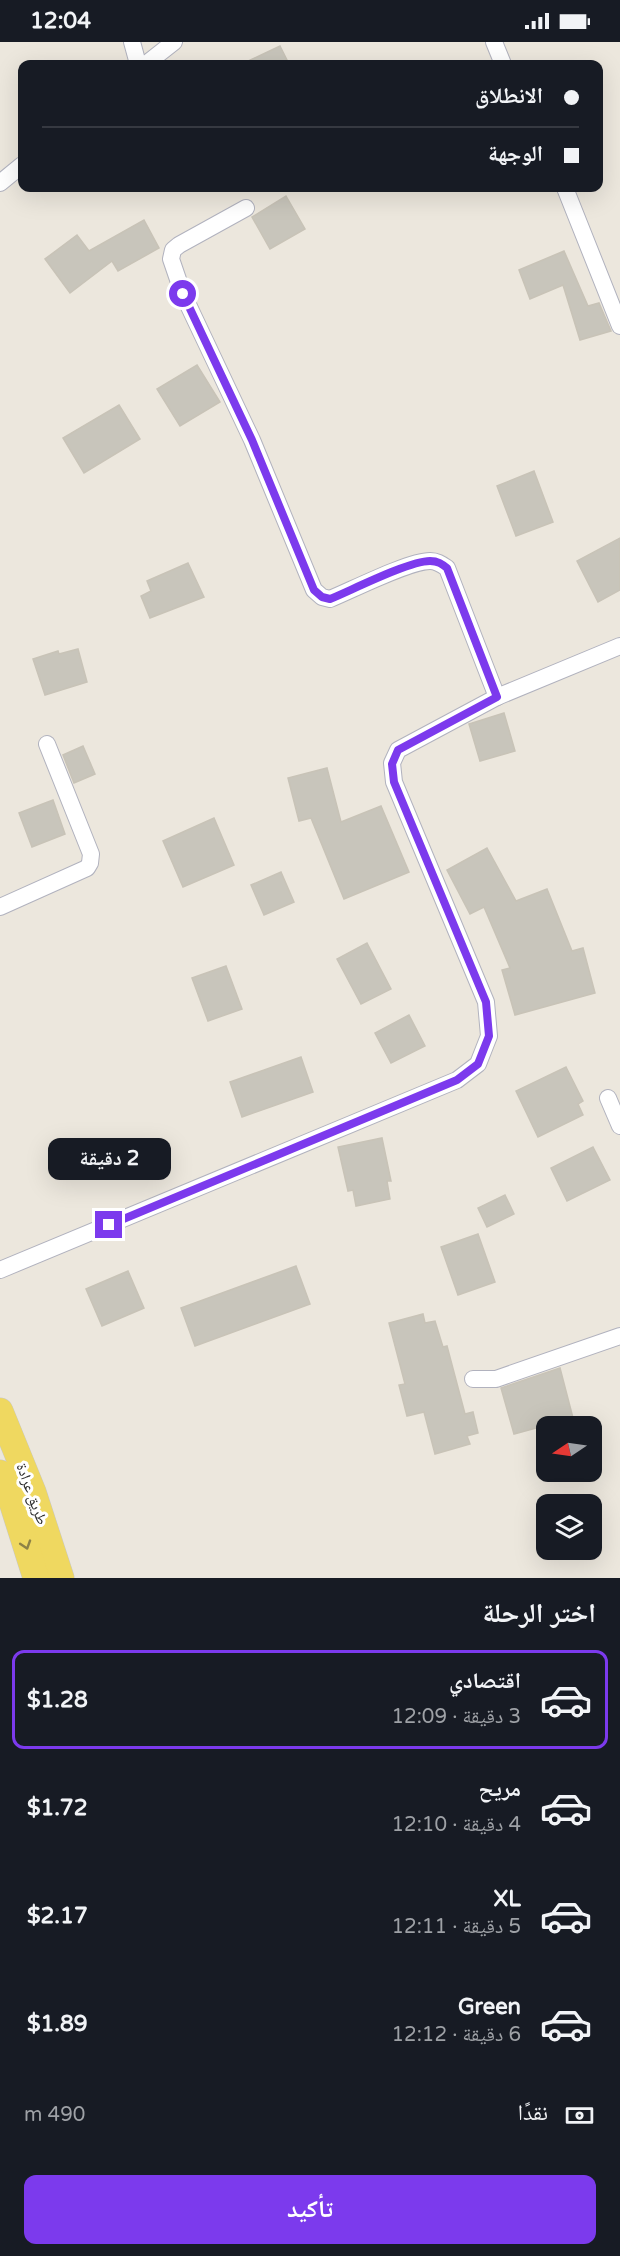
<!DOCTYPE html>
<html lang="ar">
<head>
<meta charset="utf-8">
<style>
  :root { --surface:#171b24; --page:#242831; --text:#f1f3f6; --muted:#9ea1a6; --line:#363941; --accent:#7c3aed }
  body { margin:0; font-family:"Varela Round","Noto Naskh Arabic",sans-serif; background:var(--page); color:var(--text); direction:rtl; height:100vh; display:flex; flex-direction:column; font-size:22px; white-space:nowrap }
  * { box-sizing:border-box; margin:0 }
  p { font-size:20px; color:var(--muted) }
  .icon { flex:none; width:33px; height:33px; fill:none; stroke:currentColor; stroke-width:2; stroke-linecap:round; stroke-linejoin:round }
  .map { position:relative; height:1536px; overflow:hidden; direction:ltr }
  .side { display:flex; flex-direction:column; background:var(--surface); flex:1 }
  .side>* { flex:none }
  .hud { position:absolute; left:18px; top:18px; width:585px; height:132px; border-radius:12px; box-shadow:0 6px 24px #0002; direction:rtl; display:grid; align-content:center; height:132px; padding:0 24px; background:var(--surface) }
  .needle { width:39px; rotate:257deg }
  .tools { position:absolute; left:536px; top:1374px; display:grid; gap:12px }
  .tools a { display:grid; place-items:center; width:66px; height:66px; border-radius:12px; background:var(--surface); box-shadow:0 6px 24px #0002; font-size:30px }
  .end { position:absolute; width:27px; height:27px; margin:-14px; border:8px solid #7c3aed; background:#fff; box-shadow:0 0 0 3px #fff }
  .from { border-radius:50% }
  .bubble { position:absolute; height:42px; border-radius:12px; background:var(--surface); box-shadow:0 6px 24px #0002; font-size:20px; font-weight:700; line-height:42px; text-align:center; direction:rtl }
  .hud b { display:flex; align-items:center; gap:21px; height:57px; font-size:22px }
  .hud b+b { border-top:2px solid var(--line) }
  .hud i { width:15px; height:15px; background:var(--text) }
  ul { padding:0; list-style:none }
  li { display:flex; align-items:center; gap:18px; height:99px; margin:0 12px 9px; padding:0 12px; border:3px solid transparent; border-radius:12px }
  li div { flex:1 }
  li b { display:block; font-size:22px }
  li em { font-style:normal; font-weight:700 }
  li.active { border-color:var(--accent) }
  li>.icon { width:54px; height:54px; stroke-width:1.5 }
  h2 { padding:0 24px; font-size:27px; line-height:72px }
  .pay { display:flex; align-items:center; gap:15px; height:66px; padding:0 24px; font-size:22px }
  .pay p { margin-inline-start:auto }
  .button { display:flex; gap:12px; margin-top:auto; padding:12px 24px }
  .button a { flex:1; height:69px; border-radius:12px; background:var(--accent); color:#fff; font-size:24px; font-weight:700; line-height:69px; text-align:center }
  .status { display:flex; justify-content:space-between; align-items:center; height:42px; padding:0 30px; background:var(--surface); direction:ltr }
  .status svg { height:16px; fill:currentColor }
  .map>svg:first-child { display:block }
</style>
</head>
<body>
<div class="status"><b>12:04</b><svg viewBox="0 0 49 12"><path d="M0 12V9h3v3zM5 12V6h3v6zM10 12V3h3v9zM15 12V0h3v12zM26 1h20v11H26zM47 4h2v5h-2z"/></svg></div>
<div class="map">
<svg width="620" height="1536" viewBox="0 0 620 1536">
  <rect width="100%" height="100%" fill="#ece7dd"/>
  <g fill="#c8c5bb" stroke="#c8c3b7" stroke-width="1.5">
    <path d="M280,4L289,22H242Z"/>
    <path d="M286,154L305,187L270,207L252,175Z"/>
    <path d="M144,178L159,206L118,229L112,219L70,251L45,217L77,193L89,209Z"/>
    <path d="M564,209L588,264L599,261L611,289L580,298L563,243L530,257L519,228Z"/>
    <path d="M197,323L220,360L180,384L157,347Z"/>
    <path d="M119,363L140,397L84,431L63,396Z"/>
    <path d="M534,429L553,480L516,494L497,444Z"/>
    <path d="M620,496V548L598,560L577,519Z"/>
    <path d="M188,521L204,555L150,576L141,554L151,549L147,539Z"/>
    <path d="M78,607L87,640L45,653L33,617L58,609L59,612Z"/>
    <path d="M504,671L515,709L480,719L469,682Z"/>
    <path d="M83,704L95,732L74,741L63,713Z"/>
    <path d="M327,726L341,780L381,764L409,830L344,857L311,776L299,779L288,736Z"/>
    <path d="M53,758L65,792L32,805L19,771Z"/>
    <path d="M214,776L234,823L183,845L163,799Z"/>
    <path d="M487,806L516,859L547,847L572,909L583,906L595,951L515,973L502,928L510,926L484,865L470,872L447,828Z"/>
    <path d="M281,830L294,860L264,873L251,843Z"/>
    <path d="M367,901L391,947L361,962L337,917Z"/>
    <path d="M226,924L242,967L208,979L192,936Z"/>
    <path d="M409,973L425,1004L391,1021L375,991Z"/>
    <path d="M301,1015L313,1050L242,1075L230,1040Z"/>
    <path d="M566,1025L583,1059L578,1062L583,1073L538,1095L516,1049Z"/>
    <path d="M382,1096L391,1139H387L390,1157L356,1164L353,1148L348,1149L338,1105Z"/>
    <path d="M593,1105L610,1138L567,1159L551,1126Z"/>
    <path d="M505,1153L514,1172L487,1185L478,1166Z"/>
    <path d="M478,1192L495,1240L458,1253L441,1205Z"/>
    <path d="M296,1224L310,1262L195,1304L181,1266Z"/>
    <path d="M128,1229L144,1266L102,1284L86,1247Z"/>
    <path d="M423,1272L425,1281L435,1279L443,1305L447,1304L465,1372L473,1370L478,1391L467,1394L470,1402L435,1412L424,1370L407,1374L399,1343L405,1342L389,1281Z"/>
    <path d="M560,1326L573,1376L514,1392L501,1346Z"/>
  </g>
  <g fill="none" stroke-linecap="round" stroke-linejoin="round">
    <defs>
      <g id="minor">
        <path d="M132,0L138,22"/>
        <path d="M494,0L503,22"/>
        <path d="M146,22L174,0"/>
        <path d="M0,141L22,123"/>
        <path d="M565,146L620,284"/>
        <path d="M246,166L179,203L173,208L171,217L183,252L252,398L314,548L322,555L330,557C352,548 409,519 430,519C437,519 441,522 447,526L497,655"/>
        <path d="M0,865L87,826L90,821L91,812L47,702"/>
        <path d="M608,1056L620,1084"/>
        <path d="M0,1228L457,1038L478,1022L489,994L486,960L394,740L392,721L398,708L497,655L620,604"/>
        <path d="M473,1337H496L620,1294"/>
      </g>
      <g id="primary">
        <path d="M0,1369L33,1450L61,1536"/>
        <path d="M0,1431L12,1460L36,1536"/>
      </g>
    </defs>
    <use href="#minor" stroke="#b1b2be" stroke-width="18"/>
    <use href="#primary" stroke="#c8c8c8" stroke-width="27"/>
    <use href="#minor" stroke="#fff" stroke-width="16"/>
    <use href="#primary" stroke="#efd860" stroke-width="26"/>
  </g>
  <defs><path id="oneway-chevron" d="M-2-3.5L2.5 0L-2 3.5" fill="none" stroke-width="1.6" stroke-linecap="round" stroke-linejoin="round" transform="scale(1.5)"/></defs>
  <use stroke="#8d8246" href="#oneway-chevron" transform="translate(26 1503) rotate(72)"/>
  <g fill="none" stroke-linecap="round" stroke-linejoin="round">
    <path stroke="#7c3aed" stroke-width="8" d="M109,1183L457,1038L478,1022L489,994L486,960L394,740L392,722L398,708L497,655L447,526C442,522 438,519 430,519C409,519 352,548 330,557L322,555L314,548L252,398L183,252"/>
  </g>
  <g text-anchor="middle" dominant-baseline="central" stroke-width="6" stroke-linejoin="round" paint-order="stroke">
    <g font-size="15" fill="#2b2b2b" stroke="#fff">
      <text transform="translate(32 1452) rotate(70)">طريق عرادة</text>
    </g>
  </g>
</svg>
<div class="tools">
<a><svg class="needle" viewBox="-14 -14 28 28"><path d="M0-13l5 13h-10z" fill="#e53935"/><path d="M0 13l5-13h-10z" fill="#9ea1a6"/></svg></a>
<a><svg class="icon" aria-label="layers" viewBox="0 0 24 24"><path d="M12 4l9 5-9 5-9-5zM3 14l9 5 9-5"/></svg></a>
</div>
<i class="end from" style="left:183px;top:252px"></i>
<i class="end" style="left:109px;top:1183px"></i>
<div class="bubble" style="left:48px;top:1096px;width:123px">2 دقيقة</div>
<div class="hud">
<b><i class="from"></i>الانطلاق</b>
<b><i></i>الوجهة</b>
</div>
</div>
<section class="side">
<h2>اختر الرحلة</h2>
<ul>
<li class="active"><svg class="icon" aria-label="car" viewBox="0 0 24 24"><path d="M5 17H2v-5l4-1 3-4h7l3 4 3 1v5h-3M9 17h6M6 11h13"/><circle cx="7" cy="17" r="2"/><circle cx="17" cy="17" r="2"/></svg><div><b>اقتصادي</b><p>3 دقيقة · 12:09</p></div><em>$1.28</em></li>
<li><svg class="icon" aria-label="car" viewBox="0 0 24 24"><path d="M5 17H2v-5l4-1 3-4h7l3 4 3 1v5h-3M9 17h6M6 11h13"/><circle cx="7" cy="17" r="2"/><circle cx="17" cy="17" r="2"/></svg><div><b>مريح</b><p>4 دقيقة · 12:10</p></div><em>$1.72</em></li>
<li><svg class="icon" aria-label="car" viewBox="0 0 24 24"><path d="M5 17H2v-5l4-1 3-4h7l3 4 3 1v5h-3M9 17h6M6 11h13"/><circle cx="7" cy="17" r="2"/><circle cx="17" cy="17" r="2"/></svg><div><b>XL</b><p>5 دقيقة · 12:11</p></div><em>$2.17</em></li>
<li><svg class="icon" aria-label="car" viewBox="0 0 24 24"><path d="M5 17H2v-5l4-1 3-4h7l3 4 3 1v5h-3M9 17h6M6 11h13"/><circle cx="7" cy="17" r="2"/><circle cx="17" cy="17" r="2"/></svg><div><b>Green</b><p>6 دقيقة · 12:12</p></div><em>$1.89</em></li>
</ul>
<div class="pay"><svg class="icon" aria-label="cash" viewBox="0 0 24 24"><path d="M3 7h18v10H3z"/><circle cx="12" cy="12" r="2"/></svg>نقدًا<p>490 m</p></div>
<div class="button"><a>تأكيد</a></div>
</section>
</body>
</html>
